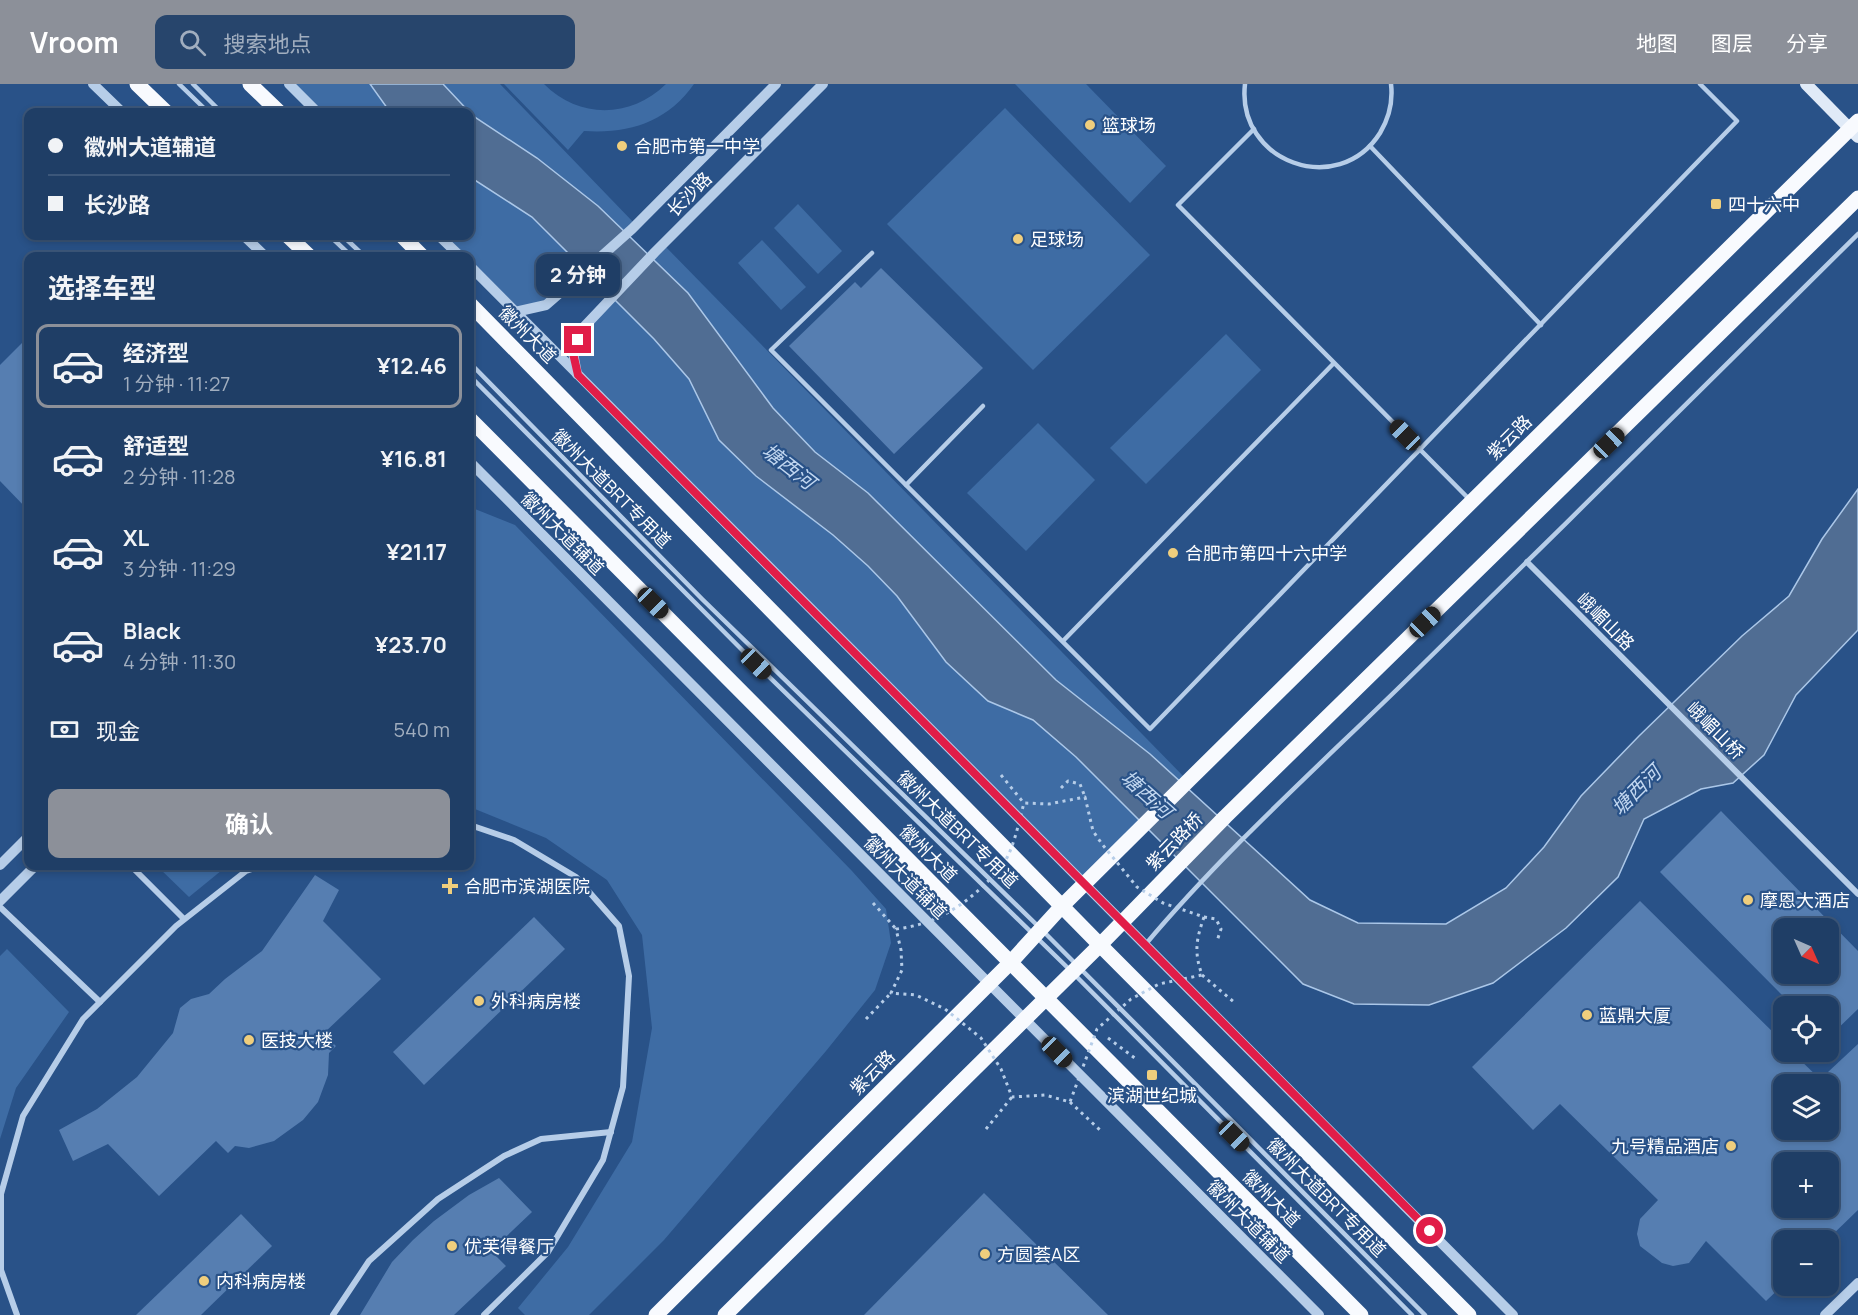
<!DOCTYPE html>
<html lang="zh">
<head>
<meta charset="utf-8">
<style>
  :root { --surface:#1f3e66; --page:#27456c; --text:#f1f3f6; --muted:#a1aebf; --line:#3c577a; --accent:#8c9099 }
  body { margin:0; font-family:Manrope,"Noto Sans SC",sans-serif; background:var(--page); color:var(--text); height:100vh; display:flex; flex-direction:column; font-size:22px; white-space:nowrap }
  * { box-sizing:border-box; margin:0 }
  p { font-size:20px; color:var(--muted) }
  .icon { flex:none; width:33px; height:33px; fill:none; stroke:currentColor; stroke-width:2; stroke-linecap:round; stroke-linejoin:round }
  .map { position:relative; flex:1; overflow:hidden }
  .panel { position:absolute; left:24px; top:168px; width:450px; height:618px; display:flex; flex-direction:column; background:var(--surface); border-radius:12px; box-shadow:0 3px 9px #0003,0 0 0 2px var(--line) }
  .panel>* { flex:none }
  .guide { position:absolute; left:24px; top:24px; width:450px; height:132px; border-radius:12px; box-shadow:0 3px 9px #0003,0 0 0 2px var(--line); display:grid; align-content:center; height:132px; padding:0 24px; background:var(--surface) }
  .needle { width:39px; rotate:135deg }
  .buttons { position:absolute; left:1773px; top:834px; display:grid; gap:12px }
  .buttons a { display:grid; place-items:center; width:66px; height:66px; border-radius:12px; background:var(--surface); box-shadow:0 3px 9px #0003,0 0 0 2px var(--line); font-size:30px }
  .end { position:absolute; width:27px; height:27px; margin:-14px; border:8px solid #e11d48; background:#fff; box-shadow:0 0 0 3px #fff }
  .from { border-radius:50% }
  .bubble { position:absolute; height:42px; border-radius:12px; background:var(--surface); box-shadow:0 3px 9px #0003,0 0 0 2px var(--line); font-size:20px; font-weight:700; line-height:42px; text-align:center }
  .car { position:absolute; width:18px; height:36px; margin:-18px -9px; border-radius:8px; box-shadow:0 0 4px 2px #0007; background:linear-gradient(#222 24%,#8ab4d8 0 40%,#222 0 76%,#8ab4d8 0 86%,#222 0) }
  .guide b { display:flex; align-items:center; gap:21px; height:57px; font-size:22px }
  .guide b+b { border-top:2px solid var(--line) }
  .guide i { width:15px; height:15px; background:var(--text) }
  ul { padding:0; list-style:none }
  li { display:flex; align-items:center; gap:18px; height:84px; margin:0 12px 9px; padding:0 12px; border:3px solid transparent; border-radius:12px }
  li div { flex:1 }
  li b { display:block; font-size:22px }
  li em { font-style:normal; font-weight:700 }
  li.on { border-color:var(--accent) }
  li>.icon { width:54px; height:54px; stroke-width:1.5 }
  h2 { padding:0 24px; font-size:27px; line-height:72px }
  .pay { display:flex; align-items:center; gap:15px; height:66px; padding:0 24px; font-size:22px }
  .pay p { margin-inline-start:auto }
  .action { display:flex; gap:12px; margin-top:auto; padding:12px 24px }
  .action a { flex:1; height:69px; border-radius:12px; background:var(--accent); color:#fff; font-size:24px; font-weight:700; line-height:69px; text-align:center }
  header { display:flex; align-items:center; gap:36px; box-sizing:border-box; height:84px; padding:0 30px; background:var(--accent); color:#fff }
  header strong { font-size:28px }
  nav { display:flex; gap:33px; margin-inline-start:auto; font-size:21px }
  .search { width:420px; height:54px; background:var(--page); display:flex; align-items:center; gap:15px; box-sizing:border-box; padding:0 21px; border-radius:12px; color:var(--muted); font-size:22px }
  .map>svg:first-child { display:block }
</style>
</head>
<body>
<header>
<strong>Vroom</strong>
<div class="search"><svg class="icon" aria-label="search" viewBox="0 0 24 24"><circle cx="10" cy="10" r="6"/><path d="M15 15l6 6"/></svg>搜索地点</div>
<nav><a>地图</a><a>图层</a><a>分享</a></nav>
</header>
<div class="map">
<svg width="1858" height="1231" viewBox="0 0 1858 1231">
  <rect width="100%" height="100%" fill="#295288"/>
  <g fill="#3e6ca4">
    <path d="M289,0H500L635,140L546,221L515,228L470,182V172H460L439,152H470V28H317Z"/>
    <path d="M504,0H544C579,35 630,35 666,0H694C667,38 630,50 584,47L568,66Z"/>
    <path d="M1015,0H1086L1166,82L1130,119Z"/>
    <path d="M1005,24L1150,171L1033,286L887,140Z"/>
    <path d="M798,120L842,167L818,190L774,144Z"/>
    <path d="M762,156L806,203L781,226L738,179Z"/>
    <path d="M663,160L1188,697L1085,801L577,291L573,269L583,244Z"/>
    <path d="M1226,250L1261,286L1146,400L1110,364Z"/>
    <path d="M1038,339L1095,396L1026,467L967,409Z"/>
    <path d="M470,423L515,441L852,787L886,825L891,859L875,906L826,967L664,1156L589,1231H525L518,1224L568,1163L632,1058L652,944L642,851L607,796L546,754L470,723Z"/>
    <path d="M157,782H227L189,813Z"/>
    <path d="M7,865L69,928L16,1004L0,1055V872Z"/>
  </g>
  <path fill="#506d93" stroke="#abc7e8" stroke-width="1.5" d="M370,0H443L473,32L537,74L598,122L688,209L773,324L815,368L868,409L1056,596L1150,670L1310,816L1358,839L1446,840L1506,804L1544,763L1581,712L1639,652L1742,552L1789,512L1822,455L1858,405V546L1796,611L1764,671L1733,699L1701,705L1644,735L1618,793L1566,844L1493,899L1429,921L1354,920L1303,900L1076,673L1033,636L988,617L946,578L897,512L868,482L833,451L756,392L719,356L689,295L654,255L532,133L470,93V28H390Z"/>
  <g fill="#567eb1" fill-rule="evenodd">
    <path d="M881,184L983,284L894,370L789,262L855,198L861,204Z"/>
    <path d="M28,253V426L0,397V281Z"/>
    <path d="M1721,727L1858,867V925L1828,954V922H1793L1660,788ZM1784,844H1828V890H1784Z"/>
    <path d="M315,791L339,806L323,837L381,895L323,950L336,962L329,969L328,991L318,1018L303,1036L274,1057L249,1064L235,1062L228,1069L216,1057L159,1112L108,1060L73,1077L59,1046L97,1025L137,993L173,949L180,924L191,915L209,910L225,895L262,867Z"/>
    <path d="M1640,817L1784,959V968H1792L1825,1000H1784V1046H1828V988L1858,960V1126L1827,1156H1784V1200L1766,1217L1706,1157L1689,1179L1673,1182L1662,1179L1640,1162L1637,1150L1640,1135L1658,1116L1560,1020L1533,1046L1472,983ZM1784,1078H1828V1124H1784Z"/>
    <path d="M534,833L565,865L424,1001L393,968Z"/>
    <path d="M499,1094L532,1128L491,1167L506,1182L454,1231H360L392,1178L413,1156L434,1137L469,1111Z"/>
    <path d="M984,1109L1108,1231H864Z"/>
    <path d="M241,1130L272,1162L201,1231H136Z"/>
  </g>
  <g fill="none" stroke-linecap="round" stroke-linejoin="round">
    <g stroke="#b6cde8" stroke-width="3" stroke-dasharray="3 4.5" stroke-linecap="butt">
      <path d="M1001,691L1023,718"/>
      <path d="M1061,704L1068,697L1080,700L1085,713"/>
      <path d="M873,819L896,845"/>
      <path d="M1204,833L1216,835L1221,845L1217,857"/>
      <path d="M1202,891L1235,919"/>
      <path d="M866,935L891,909"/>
      <path d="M1108,954L1136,975"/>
      <path d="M1070,1018L1101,1047"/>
      <path d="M986,1045L1012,1013"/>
    </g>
    <g stroke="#b6cde8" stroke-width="4.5">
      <path d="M179,0L208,28"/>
      <path d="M193,0L221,28"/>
      <path d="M1245,0C1236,78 1338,115 1380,49C1389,34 1393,17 1391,0"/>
      <path d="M1254,45L1178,121L1470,416"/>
      <path d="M1370,62L1541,241"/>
      <path d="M330,152L351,172"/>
      <path d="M343,152L364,172"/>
      <path d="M872,169L771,266L1150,645L1737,37L1700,0"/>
      <path d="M470,279L702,515L1041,845L1425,1231"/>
      <path d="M470,292L756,580L1072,888L1412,1231"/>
      <path d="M906,401L983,322"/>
      <path d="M1063,557L1333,280"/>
      <path d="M1145,861C1230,760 1329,673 1422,581C1568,438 1713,293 1858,150"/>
    </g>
    <g stroke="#b6cde8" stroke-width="6">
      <path d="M1527,478L1858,810"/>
      <path d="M470,741L514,756L576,793L619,842L629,892L623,1003L603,1076L548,1168L484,1231"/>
      <path d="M131,782L184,835"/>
      <path d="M0,823L100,918"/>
      <path d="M17,1231L1,1186V1110L23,1032L83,935L176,842L246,787L261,782"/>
      <path d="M333,1231L369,1177L438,1115L504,1072L541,1055L611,1048"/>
    </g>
    <g stroke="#b6cde8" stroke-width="10">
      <path d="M93,0L122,28"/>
      <path d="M289,0L317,28"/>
      <path d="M244,152L265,172"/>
      <path d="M439,152L460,172"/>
      <path d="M470,182L1513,1231"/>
      <path d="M515,228L546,221L576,195L632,145L776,0"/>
      <path d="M577,290L573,269L583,244L655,168L823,0"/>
      <path d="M470,378L1319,1231"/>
      <path d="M0,781L28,753"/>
      <path d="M0,817L35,782"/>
      <path d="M1825,1231L1858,1199"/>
    </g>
    <path stroke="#e0eaf7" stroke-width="12" d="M1806,0L1858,53"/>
    <g stroke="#f8fafe" stroke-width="15">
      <path d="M137,0L166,28"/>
      <path d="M250,0L279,28"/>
      <path d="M288,152L309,172"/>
      <path d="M402,152L422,172"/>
      <path d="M470,220L1100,861L1469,1231"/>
      <path d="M470,335L1361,1231"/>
      <path d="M656,1231L1011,878L1062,822L1188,697L1858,37"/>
      <path d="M725,1231L1100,861L1225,733L1858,114"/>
    </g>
    <path stroke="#b6cde8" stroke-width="3" stroke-dasharray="3 4.5" stroke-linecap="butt" d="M1085,713L1093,747L1102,760L1137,803L1163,819L1204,833C1196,856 1194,868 1202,891L1159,900L1131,915L1097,945L1070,1018L1045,1011L1012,1013L1001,985L981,954L945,925L916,911L891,909L902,886L901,866L896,845C931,841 960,825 985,800C990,795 997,790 1001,784C1014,765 1018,741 1024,719L1049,720Z"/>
  </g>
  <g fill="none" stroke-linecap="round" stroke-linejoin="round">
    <path stroke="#e11d48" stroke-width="8" d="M578,256L573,269L578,291L1430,1147"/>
  </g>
  <g fill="#efce7d" stroke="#295288" stroke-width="2">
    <circle cx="1090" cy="41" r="6"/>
    <circle cx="622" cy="62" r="6"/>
    <rect x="1710" y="114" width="12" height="12" rx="3"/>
    <circle cx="1018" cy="155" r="6"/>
    <circle cx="1173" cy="469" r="6"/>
    <path d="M447 793h6v6h6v6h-6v6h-6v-6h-6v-6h6z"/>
    <circle cx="1748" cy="816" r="6"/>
    <circle cx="479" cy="917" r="6"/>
    <circle cx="1587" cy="931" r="6"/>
    <circle cx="249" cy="956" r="6"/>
    <rect x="1146" y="985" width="12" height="12" rx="3"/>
    <circle cx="1731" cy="1062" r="6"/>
    <circle cx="452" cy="1162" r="6"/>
    <circle cx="985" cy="1170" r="6"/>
    <circle cx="204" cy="1197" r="6"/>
  </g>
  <g text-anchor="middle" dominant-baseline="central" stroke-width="4.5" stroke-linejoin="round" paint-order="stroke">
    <g font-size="18" fill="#fff" stroke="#295288" text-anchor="start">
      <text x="1102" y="41">篮球场</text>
      <text x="634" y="62">合肥市第一中学</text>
      <text x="1728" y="120">四十六中</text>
      <text x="1030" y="155">足球场</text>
      <text x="1185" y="469">合肥市第四十六中学</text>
      <text x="464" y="802">合肥市滨湖医院</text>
      <text x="1760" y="816">摩恩大酒店</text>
      <text x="491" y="917">外科病房楼</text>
      <text x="1599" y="931">蓝鼎大厦</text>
      <text x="261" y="956">医技大楼</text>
      <text x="1152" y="1011" text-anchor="middle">滨湖世纪城</text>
      <text x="1719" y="1062" text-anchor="end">九号精品酒店</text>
      <text x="464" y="1162">优芙得餐厅</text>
      <text x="997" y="1170">方圆荟A区</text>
      <text x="216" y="1197">内科病房楼</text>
    </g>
    <g font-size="18" fill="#fff" stroke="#295288">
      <text transform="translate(689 110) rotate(-45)">长沙路</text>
      <text transform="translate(528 250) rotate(45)">徽州大道</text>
      <text transform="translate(1509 353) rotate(-45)">紫云路</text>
      <text transform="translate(612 404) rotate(45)">徽州大道BRT专用道</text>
      <text transform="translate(563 449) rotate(45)">徽州大道辅道</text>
      <text transform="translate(1606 537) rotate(45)">峨嵋山路</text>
      <text transform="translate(1716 646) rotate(45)">峨嵋山桥</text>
      <text transform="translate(958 745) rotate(44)">徽州大道BRT专用道</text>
      <text transform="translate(1174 757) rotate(-46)">紫云路桥</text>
      <text transform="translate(929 769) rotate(45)">徽州大道</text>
      <text transform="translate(906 793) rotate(45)">徽州大道辅道</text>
      <text transform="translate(872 988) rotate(-45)">紫云路</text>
      <text transform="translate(1327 1113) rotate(45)">徽州大道BRT专用道</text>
      <text transform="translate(1272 1114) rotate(45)">徽州大道</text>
      <text transform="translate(1249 1137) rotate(45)">徽州大道辅道</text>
    </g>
    <g font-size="20" font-style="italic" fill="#c2d7f0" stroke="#295288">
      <text transform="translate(789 382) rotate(38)">塘西河</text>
      <text transform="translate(1636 706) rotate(-45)">塘西河</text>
      <text transform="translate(1147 710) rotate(42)">塘西河</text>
    </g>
  </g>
</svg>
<div class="buttons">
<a><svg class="needle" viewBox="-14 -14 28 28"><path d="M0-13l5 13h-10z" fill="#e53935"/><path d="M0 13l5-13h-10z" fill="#a1aebf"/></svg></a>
<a><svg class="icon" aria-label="locate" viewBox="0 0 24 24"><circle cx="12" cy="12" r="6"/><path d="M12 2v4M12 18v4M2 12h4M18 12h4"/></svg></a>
<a><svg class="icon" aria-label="layers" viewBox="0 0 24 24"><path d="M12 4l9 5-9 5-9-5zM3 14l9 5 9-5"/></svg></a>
<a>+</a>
<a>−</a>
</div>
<i class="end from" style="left:1430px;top:1147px"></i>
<i class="end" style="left:578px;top:256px"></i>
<div class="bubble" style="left:536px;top:170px;width:84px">2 分钟</div>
<i class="car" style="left:1405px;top:351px;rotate:315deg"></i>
<i class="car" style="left:1609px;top:359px;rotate:46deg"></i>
<i class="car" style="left:653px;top:519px;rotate:135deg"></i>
<i class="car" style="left:1425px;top:538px;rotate:46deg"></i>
<i class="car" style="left:756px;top:580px;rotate:134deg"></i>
<i class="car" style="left:1057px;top:968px;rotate:135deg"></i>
<i class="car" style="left:1234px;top:1052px;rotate:135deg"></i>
<div class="guide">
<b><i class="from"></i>徽州大道辅道</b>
<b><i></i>长沙路</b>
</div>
<section class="panel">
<h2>选择车型</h2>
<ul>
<li class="on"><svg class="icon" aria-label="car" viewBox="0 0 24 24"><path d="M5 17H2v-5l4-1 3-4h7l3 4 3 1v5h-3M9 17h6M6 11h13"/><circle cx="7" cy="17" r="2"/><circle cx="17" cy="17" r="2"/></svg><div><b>经济型</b><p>1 分钟 · 11:27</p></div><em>¥12.46</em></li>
<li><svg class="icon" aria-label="car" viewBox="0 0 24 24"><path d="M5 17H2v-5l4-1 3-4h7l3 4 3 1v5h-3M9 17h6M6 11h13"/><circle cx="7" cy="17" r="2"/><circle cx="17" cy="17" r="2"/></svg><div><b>舒适型</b><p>2 分钟 · 11:28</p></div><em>¥16.81</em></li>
<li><svg class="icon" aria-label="car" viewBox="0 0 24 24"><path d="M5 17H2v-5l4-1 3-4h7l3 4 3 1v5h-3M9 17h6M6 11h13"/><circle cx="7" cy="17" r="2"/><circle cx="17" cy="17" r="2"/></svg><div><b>XL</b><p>3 分钟 · 11:29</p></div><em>¥21.17</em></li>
<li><svg class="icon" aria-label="car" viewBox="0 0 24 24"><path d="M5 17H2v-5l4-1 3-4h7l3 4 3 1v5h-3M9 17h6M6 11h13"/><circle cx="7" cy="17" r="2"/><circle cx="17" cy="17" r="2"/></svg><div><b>Black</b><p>4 分钟 · 11:30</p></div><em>¥23.70</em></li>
</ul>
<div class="pay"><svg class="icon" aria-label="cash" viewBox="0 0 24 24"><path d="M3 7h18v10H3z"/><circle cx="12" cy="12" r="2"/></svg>现金<p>540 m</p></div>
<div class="action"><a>确认</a></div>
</section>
</div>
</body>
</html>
